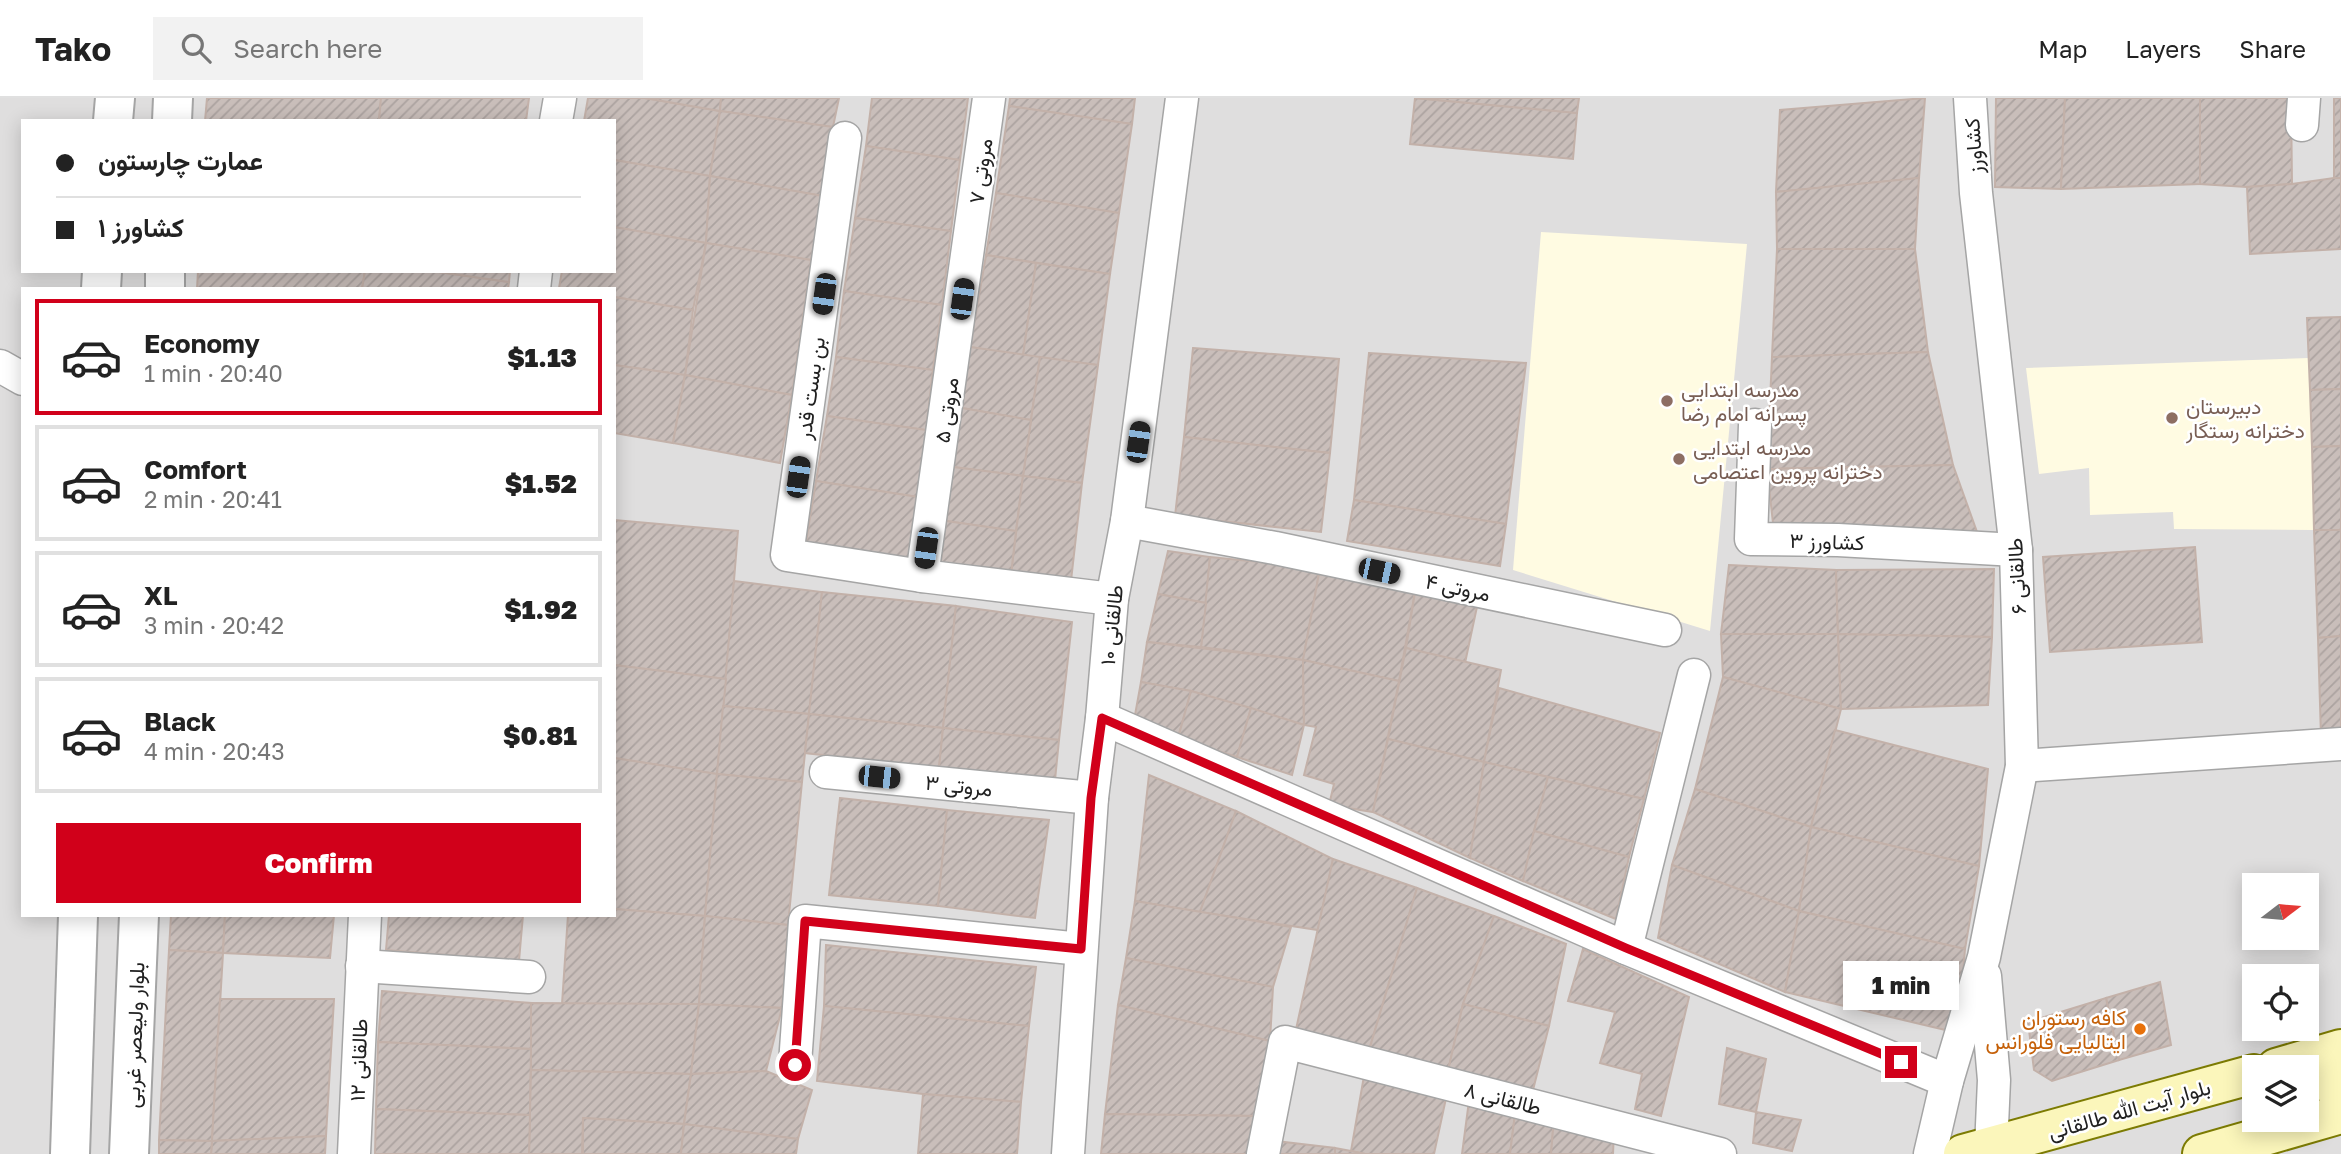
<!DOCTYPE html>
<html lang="en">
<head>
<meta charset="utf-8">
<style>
  :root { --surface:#fff; --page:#f2f2f2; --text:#222; --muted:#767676; --line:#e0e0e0; --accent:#d1001a }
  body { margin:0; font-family:"Golos Text",Vazirmatn,sans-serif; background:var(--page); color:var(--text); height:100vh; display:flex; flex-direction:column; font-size:26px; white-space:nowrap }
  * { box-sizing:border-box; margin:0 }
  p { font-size:23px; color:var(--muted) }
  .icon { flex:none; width:38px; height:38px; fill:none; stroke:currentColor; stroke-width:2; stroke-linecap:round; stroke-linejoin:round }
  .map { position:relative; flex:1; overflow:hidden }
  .drawer { position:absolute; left:21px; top:189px; width:595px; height:630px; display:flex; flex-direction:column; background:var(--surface); border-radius:0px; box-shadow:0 4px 18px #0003 }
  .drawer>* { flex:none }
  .top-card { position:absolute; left:21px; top:21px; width:595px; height:154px; border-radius:0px; box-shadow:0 4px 18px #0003; display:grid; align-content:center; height:154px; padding:0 35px; background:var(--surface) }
  .needle { width:46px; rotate:74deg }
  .tools { position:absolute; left:2242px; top:775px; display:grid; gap:14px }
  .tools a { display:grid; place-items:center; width:77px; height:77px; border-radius:0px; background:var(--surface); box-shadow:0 4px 18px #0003; font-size:35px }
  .end { position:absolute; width:32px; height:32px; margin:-16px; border:9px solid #d1001a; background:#fff; box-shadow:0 0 0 4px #fff }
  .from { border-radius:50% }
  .bubble { position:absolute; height:49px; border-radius:0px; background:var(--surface); box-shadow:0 4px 18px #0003; font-size:23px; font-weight:800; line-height:49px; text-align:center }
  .car { position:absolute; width:21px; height:42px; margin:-21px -10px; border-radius:9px; box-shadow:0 0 5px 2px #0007; background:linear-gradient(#222 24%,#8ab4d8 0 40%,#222 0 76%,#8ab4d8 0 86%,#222 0) }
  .top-card b { display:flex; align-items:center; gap:24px; height:66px; font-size:26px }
  .top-card b+b { border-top:2px solid var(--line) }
  .top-card i { width:18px; height:18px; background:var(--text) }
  ul { padding:12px 0 0; list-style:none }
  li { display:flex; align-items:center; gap:21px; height:116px; margin:0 14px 10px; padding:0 21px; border:4px solid var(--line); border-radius:0px }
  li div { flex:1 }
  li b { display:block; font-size:26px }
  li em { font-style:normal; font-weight:800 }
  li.active { border-color:var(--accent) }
  li>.icon { width:63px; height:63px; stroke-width:1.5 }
  .primary-button { display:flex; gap:14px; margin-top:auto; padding:14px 35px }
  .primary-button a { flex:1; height:80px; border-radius:0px; background:var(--accent); color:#fff; font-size:28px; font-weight:800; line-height:80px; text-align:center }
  header { display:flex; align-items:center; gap:42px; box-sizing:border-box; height:98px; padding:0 35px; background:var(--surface); border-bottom:2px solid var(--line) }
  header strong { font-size:33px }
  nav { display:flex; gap:38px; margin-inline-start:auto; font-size:24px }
  .search { width:490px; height:63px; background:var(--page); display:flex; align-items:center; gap:18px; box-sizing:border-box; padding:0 24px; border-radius:0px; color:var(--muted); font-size:26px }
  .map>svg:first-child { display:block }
</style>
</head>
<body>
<header>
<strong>Tako</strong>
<div class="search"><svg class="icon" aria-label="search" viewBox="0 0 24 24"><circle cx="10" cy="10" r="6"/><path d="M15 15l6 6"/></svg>Search here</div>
<nav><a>Map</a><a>Layers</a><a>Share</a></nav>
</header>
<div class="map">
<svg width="2341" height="1056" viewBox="0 0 2341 1056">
  <defs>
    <pattern id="building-hatch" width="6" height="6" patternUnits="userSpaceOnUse" patternTransform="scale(1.75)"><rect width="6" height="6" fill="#c9beba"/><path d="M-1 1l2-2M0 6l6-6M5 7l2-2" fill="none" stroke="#aca3a0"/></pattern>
  </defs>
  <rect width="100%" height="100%" fill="#f1ede7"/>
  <path fill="#dfdede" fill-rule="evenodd" d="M0,0H2341V1056H0ZM23,23H614V173H23ZM23,191H614V817H23ZM2254,788H2306V840H2254ZM2254,878H2306V931H2254ZM2254,970H2306V1022H2254Z"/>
  <g fill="#fffbe2">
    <path d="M1541,134L1747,146L1710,533L1513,472Z"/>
    <path d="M2309,260L2314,432L2174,431L2173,414L2090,417L2089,370L2039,376L2026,270Z"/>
  </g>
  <g fill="url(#building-hatch)" stroke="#c3b1a9" stroke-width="2">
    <path d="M207,0H381L379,23H205Z"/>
    <path d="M381,0H529L526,23H379Z"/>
    <path d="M588,0H645L720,13L710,78L614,62V23H584Z"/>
    <path d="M645,0H721L720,13Z"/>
    <path d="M721,0H839L833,29L720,13Z"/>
    <path d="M872,0H968L960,62L866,48Z"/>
    <path d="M1010,0H1135L1132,26L1009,8Z"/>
    <path d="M1415,0L1577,15L1573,61L1410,46Z"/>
    <path d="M1415,0H1579L1577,15Z"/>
    <path d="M1925,0L1919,80L1776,94L1780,12Z"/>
    <path d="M1996,0H2065L2061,91L1995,89Z"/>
    <path d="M2065,0H2200V86L2061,91Z"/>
    <path d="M2200,0H2291L2292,86L2247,89L2200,86Z"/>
    <rect x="2334" y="0" width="7" height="80"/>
    <path d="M1009,8L1132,26L1119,115L996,95Z"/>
    <path d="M720,13L833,29L823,98L710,78Z"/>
    <path d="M866,48L960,62L951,133L855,120Z"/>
    <path d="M614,62L710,78L706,145L614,129Z"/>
    <path d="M710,78L823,98L811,162L706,145Z"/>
    <path d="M1919,80L1915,151H1777L1776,94Z"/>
    <path d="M2334,80H2341V151L2250,156L2247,89L2292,86Z"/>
    <path d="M996,95L1119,115L1110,176L986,157Z"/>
    <path d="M855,120L951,133L942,207L844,193Z"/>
    <path d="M614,129L706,145L693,212L614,199V191L559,190L562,173H614Z"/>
    <path d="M706,145L811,162L792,297L685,277Z"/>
    <path d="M1777,151H1915L1928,254L1772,259Z"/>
    <path d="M986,157L1036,165L1023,258L970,249Z"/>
    <path d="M1036,165L1110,176L1098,267L1023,258Z"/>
    <path d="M198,173H365L362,191H197Z"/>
    <path d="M365,173H432L509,184L508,191H362Z"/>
    <path d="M432,173H510L509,184Z"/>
    <path d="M844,193L942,207L933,272L836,259Z"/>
    <path d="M614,199L693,212L685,277L614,267Z"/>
    <path d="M2341,219V291L2310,292L2307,220Z"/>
    <path d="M970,249L1040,259L1031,322L962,310Z"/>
    <path d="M1193,250L1339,261L1330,355L1184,339Z"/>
    <path d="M1928,254L1953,367L1767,371L1772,259Z"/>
    <path d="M1369,255L1526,265L1506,426L1354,402Z"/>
    <path d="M836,259L933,272L926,332L827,318Z"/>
    <path d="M1040,259L1098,267L1082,385L1023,378Z"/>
    <path d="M614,267L685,277L673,345L614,335Z"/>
    <path d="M685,277L792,297L780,365L673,345Z"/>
    <path d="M2341,291V348L2312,349L2310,292Z"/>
    <path d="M962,310L1031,322L1023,378L953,369Z"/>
    <path d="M827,318L926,332L918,399L816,383Z"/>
    <path d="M1184,339L1330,355L1321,434L1175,418Z"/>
    <path d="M2341,348V432H2314L2312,349Z"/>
    <path d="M1953,367L1977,434L1773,425L1767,371Z"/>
    <path d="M953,369L1023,378L1016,433L946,423Z"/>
    <path d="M1023,378L1082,385L1071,483L1011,476Z"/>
    <path d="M816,383L918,399L910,460L806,444Z"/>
    <path d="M1354,402L1506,426L1500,468L1347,443Z"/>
    <path d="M614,422L738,433L726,581L614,567Z"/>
    <path d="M946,423L1016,433L1011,476L940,470Z"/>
    <path d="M2314,432H2341V538L2318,540Z"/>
    <path d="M2195,449L2202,544L2050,554L2043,459Z"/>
    <path d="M1168,453L1210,459L1206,505L1158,496Z"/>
    <path d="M1210,459L1320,470L1303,562L1201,549Z"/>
    <path d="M1729,467L1836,472L1838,536H1721Z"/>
    <path d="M1320,470L1415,494L1399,583L1303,562Z"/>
    <path d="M1994,471L1992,539L1838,536L1836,472Z"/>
    <path d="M734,483L822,494L809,616L723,608Z"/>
    <path d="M822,494L956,508L943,630L809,616Z"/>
    <path d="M1415,494L1478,504L1465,565L1406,550Z"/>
    <path d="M1158,496L1206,505L1201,549L1147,544Z"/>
    <path d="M956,508L1072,524L1059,642L943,630Z"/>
    <path d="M1721,536H1838L1841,611L1723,579Z"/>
    <path d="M1838,536L1992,539L1988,607L1841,611Z"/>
    <path d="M2341,538V637L2321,639L2318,540Z"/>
    <path d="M1147,544L1303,562L1304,627L1191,593L1141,584Z"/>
    <path d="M1406,550L1501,572L1484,664L1388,641Z"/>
    <path d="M1303,562L1399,583L1373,714L1329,707L1334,686L1304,677L1316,629L1304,627Z"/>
    <path d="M614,567L726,581L717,676L614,660Z"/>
    <path d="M1723,579L1841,611L1811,729L1695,691Z"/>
    <path d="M1141,584L1191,593L1178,640L1133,628Z"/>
    <path d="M1499,590L1660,635L1644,701L1484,664Z"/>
    <path d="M1191,593L1251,610L1237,659L1178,640Z"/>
    <path d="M723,608L809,616L802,684L717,676Z"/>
    <path d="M1251,610L1304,627L1292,677L1237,659Z"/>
    <path d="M809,616L943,630L939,670L805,655Z"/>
    <path d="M943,630L1059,642L1055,682L939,670Z"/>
    <path d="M1835,632L1988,671L1979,768L1811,729Z"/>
    <path d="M1388,641L1484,664L1470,760L1373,714Z"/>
    <path d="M614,660L717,676L705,818L614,811Z"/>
    <path d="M1484,664L1548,679L1534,733L1523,783L1470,760Z"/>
    <path d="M717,676L802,684L788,827L705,818Z"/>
    <path d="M1149,677L1236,713L1200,814L1135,803Z"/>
    <path d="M1548,679L1644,701L1629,759L1534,733Z"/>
    <path d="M1695,691L1811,729L1799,813L1672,767Z"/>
    <path d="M840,700L947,712L938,808L829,797Z"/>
    <path d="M947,712L1049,722L1035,820L938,808Z"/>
    <path d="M1236,713L1333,761L1318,832L1200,814Z"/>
    <path d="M1811,729L1979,768L1965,851L1799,813Z"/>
    <path d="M1534,733L1629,759L1616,821L1523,783Z"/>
    <path d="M1333,761L1417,790L1368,956L1295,936Z"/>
    <path d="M1672,767L1799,813L1785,894L1658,840Z"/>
    <path d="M1417,790L1494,818L1463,906L1448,973L1368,956Z"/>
    <path d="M1135,803L1291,829L1273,889L1126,860Z"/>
    <path d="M614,811L705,818L699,906H562L568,817H614Z"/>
    <path d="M1799,813L1965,851L1958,935L1785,894Z"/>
    <path d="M171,817H225L223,855L169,852Z"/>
    <path d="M225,817H334L330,860L223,855Z"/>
    <path d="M389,817H523L519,863L386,852Z"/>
    <path d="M705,818L788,827L782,910L699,906Z"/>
    <path d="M1494,818L1566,846L1549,928L1463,906Z"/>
    <path d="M826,847L1036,869L1029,928L824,908Z"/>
    <path d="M1583,851L1689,899L1661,1018L1635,1011L1642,976L1600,965L1615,914L1568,903Z"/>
    <path d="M169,852L223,855L212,1043L159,1042Z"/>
    <path d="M1126,860L1273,889L1270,943L1118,907Z"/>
    <path d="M2160,884L2171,947L2119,962L2106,900Z"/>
    <path d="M382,893L531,905V951L378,944Z"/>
    <path d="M2106,900L2119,962L2052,983L2034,972L2028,924Z"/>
    <path d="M220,901H334L326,1038L212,1043Z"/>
    <path d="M531,905L699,906L691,976L531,972Z"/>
    <path d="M699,906L782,910L766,973L691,976Z"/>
    <path d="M1463,906L1549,928L1533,992L1448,973Z"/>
    <path d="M1118,907L1270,943L1256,1018L1105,1016Z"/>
    <path d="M824,908L1029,928L1021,1004L923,996L817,983Z"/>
    <path d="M378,944L531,951L530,1017L376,1011Z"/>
    <path d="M1727,950L1766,961L1756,1014L1719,1006Z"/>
    <path d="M531,972L691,976L684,1026L583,1020L582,1056H529Z"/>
    <path d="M1365,972L1448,991L1434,1056H1365L1351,1053Z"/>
    <path d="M766,973L812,992L798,1041L684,1026L691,976Z"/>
    <path d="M1470,995L1516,1008L1510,1056H1462Z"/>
    <path d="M923,996L1021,1004L1017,1056H918Z"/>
    <path d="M1516,1008L1554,1020L1551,1056H1510Z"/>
    <path d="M376,1011L530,1017L529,1056H375Z"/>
    <path d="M1756,1014L1801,1022L1792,1053L1753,1045Z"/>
    <path d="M1105,1016L1256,1018L1250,1056H1101Z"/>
    <path d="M583,1020L684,1026L681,1056H583Z"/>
    <path d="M1554,1020L1614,1034L1613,1056H1551Z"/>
    <path d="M684,1026L798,1041L796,1056H681Z"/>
    <path d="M326,1038L325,1056H211L212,1043Z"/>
    <path d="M159,1042L212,1043L211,1056H159Z"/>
    <path d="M1276,1043L1335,1050V1056H1274Z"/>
    <path d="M1335,1050L1351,1053L1365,1056H1335Z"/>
  </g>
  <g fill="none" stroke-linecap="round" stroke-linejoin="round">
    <defs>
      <g id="minor">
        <path d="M556,23L560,0"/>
        <path d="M2302,27L2304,0"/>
        <path d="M845,40L787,457L922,478L1112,501"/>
        <path d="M534,191L536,173"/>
        <path d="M0,268L23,281"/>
        <path d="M1755,327L1751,441L1838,442L2016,452"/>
        <path d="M1127,423L1275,450L1665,532"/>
        <path d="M922,478L989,0"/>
        <path d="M1102,620L1626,850L1947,983"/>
        <path d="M2022,668L2341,646"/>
        <path d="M826,674L1092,700"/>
        <path d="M1626,850L1694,577"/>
        <path d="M362,868L529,879"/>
        <path d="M1985,878L1994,982L1991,1050"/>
        <path d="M795,966L805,823L1081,851"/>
        <path d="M354,1056L365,817"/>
        <path d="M1068,1056L1092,700L1102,620L1112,501L1127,423L1182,0"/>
        <path d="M1263,1056L1285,944L1720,1056"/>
        <path d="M1930,1056L1947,983L1984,859L2022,668L2016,452L1976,95L1970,0"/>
      </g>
      <g id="tertiary">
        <path d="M113,23L115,0"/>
        <path d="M172,23L173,0"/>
        <path d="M101,191L102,173"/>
        <path d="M165,191V173"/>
        <path d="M70,1056L78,817"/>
        <path d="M129,1056L139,817"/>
      </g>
      <g id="secondary">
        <path d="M2339,952L2329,965L2332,986L2341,1001"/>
        <path d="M2276,970L2341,951"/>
        <path d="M1963,1056L2254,976"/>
        <path d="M2202,1056L2341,1016"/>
      </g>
    </defs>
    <use href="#minor" stroke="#a5a5a5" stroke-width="35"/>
    <use href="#tertiary" stroke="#a5a5a5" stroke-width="42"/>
    <use href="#secondary" stroke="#7c7b03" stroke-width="42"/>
    <use href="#minor" stroke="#fff" stroke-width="32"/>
    <use href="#tertiary" stroke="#fff" stroke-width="38"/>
    <use href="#secondary" stroke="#fbf6bb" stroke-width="38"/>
  </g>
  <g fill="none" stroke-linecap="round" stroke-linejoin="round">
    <path stroke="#d1001a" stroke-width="9" d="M795,967L805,823L1081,851L1091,700L1102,620L1626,850L1901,964"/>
  </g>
  <g fill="#8d6e63" stroke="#fff" stroke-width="2.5">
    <circle cx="1667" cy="303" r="7"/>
    <circle cx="2172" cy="320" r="7"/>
    <circle cx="1679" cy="361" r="7"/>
  </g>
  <circle fill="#e8710a" stroke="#fff" stroke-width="2.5" cx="2140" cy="931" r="7"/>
  <g text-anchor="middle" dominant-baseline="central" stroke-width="5" stroke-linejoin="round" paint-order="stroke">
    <g font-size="21" fill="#212121" stroke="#fff">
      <text transform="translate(1973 48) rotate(-94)">کشاورز</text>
      <text transform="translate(980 73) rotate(-82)">مروتی ۷</text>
      <text transform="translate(810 290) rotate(-82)">بن بست قدر</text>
      <text transform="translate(946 312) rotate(-82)">مروتی ۵</text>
      <text transform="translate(1827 443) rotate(2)">کشاورز ۳</text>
      <text transform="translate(2016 478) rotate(-93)">طالقانی ۶</text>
      <text transform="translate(1458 489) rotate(12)">مروتی ۴</text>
      <text transform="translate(1111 527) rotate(-84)">طالقانی ۱۰</text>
      <text transform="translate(959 687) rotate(6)">مروتی ۳</text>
      <text transform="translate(134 937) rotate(-88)">بلوار ولیعصر غربی</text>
      <text transform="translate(358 962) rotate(-88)">طالقانی ۱۲</text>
      <text transform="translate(1503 1000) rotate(14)">طالقانی ۸</text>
      <text transform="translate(2129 1011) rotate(-16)">بلوار آیت الله طالقانی</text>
    </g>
    <g font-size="21" fill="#785e54" stroke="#fff" text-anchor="start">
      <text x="1681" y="291">مدرسه ابتدایی<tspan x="1681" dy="24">پسرانه امام رضا</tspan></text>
      <text x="2186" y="308">دبیرستان<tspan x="2186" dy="24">دخترانه رستگار</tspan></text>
      <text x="1693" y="349">مدرسه ابتدایی<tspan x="1693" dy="24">دخترانه پروین اعتصامی</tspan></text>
    </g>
    <g font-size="21" fill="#c56008" stroke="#fff" text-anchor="end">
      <text x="2126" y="919">کافه رستوران<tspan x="2126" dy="24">ایتالیایی فلورانس</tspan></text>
    </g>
  </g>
</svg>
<div class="tools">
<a><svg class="needle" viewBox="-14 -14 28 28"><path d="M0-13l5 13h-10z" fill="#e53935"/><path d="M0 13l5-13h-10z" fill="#767676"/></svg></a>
<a><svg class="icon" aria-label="locate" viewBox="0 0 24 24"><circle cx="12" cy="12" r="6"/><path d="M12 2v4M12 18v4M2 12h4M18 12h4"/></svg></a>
<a><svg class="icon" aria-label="layers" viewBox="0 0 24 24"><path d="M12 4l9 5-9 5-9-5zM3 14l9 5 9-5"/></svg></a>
</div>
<i class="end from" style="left:795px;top:967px"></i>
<i class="end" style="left:1901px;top:964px"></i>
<div class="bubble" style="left:1843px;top:863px;width:116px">1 min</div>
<i class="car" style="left:824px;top:196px;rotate:188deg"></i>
<i class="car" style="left:962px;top:201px;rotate:8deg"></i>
<i class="car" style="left:1138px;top:344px;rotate:8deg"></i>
<i class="car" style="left:798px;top:379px;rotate:8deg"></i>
<i class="car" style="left:926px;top:450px;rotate:188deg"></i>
<i class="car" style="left:1379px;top:473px;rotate:102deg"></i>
<i class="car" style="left:879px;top:679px;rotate:96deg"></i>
<div class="top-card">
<b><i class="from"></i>عمارت چارستون</b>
<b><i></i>کشاورز ۱</b>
</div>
<section class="drawer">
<ul>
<li class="active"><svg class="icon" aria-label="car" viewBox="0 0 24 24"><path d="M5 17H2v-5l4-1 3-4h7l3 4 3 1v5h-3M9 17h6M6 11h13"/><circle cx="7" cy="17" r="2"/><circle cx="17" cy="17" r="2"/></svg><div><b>Economy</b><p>1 min · 20:40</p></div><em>$1.13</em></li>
<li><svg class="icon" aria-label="car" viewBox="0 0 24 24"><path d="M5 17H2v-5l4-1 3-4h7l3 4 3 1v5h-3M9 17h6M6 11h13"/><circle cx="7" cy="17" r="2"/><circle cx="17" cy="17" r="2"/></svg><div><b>Comfort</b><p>2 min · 20:41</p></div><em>$1.52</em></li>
<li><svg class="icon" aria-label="car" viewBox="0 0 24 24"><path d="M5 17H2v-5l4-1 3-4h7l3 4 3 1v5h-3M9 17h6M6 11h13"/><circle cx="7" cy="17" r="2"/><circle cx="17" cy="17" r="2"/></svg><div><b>XL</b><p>3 min · 20:42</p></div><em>$1.92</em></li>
<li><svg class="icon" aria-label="car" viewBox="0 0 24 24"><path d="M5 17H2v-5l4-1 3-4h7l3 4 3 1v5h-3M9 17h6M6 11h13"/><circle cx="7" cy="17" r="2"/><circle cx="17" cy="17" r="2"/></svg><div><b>Black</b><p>4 min · 20:43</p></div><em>$0.81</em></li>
</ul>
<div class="primary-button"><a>Confirm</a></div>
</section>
</div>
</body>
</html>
